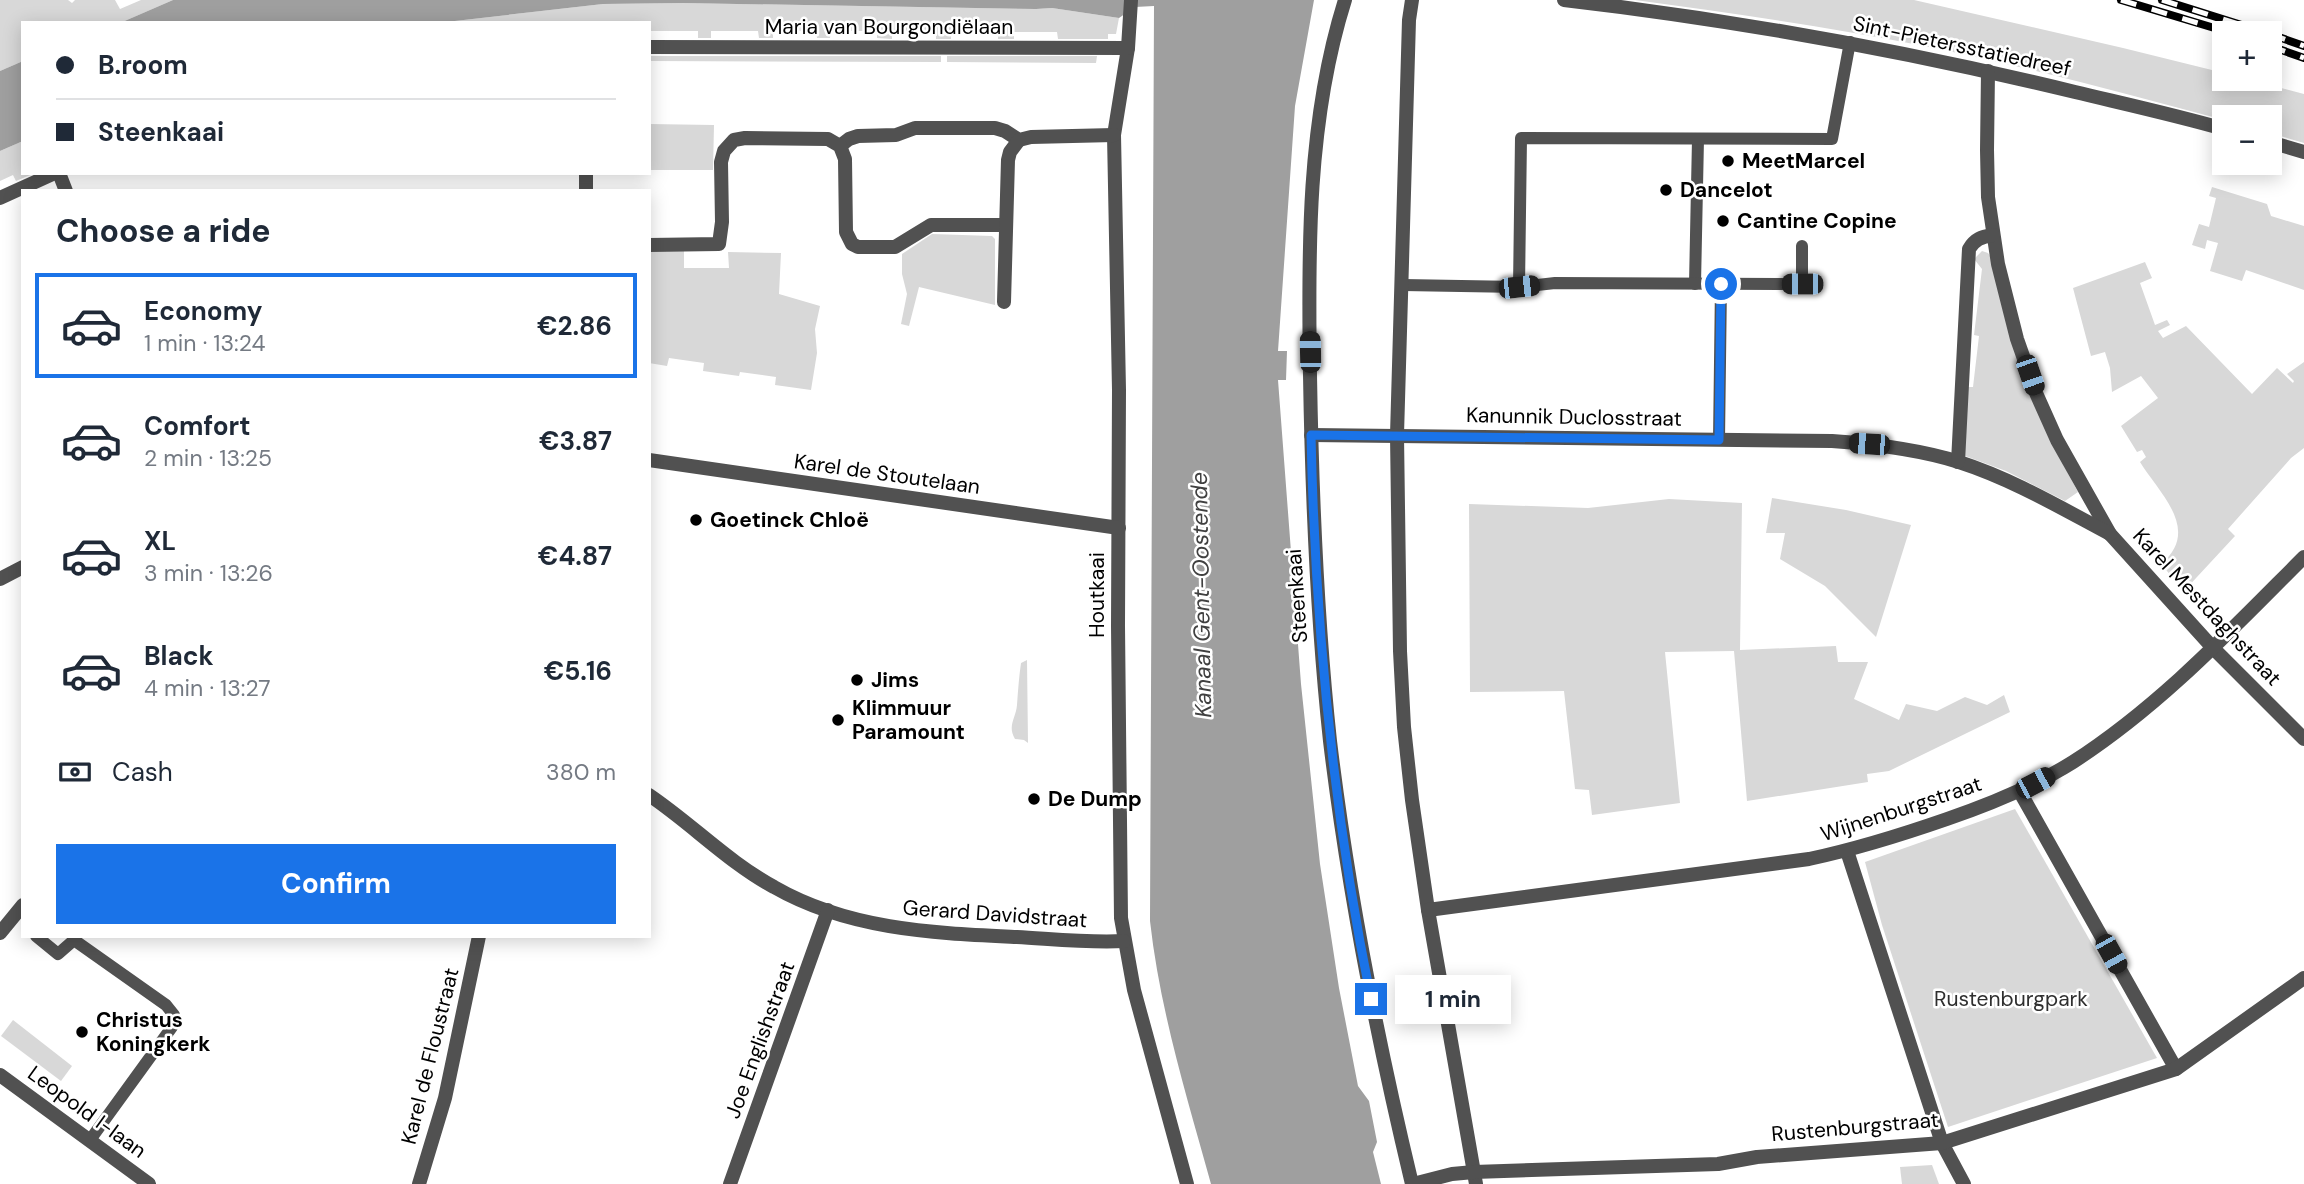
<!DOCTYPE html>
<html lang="en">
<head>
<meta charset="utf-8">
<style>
  :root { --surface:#fff; --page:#f6f6f7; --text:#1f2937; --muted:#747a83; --line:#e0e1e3; --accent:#1a73e8 }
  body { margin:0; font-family:"DM Sans",sans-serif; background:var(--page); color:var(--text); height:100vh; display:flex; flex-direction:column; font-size:26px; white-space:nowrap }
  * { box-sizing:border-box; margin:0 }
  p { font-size:23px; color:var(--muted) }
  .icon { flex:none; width:38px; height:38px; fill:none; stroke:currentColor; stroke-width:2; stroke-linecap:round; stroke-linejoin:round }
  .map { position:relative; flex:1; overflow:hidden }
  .side { position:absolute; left:21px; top:189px; width:630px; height:749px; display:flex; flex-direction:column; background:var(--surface); border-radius:0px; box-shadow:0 4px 18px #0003 }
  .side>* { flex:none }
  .hud { position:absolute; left:21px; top:21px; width:630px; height:154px; border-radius:0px; box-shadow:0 4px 18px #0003; display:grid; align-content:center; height:154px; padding:0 35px; background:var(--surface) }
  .tools { position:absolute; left:2212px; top:21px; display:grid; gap:14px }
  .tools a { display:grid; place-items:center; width:70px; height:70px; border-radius:0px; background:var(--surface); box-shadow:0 4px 18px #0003; font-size:35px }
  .end { position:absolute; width:32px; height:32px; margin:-16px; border:9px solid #1a73e8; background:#fff; box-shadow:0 0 0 4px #fff }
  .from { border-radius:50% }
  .bubble { position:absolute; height:49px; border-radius:0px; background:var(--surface); box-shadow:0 4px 18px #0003; font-size:23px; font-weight:700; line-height:49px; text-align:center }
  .car { position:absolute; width:21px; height:42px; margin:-21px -10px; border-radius:9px; box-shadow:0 0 5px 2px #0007; background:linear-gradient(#222 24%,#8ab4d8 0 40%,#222 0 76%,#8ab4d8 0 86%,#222 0) }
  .hud b { display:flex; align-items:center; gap:24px; height:66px; font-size:26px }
  .hud b+b { border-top:2px solid var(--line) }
  .hud i { width:18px; height:18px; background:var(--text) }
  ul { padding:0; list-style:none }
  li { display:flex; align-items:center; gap:21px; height:105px; margin:0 14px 10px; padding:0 21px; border:4px solid transparent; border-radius:0px }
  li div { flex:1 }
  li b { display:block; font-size:26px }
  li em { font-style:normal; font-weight:700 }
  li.on { border-color:var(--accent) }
  li>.icon { width:63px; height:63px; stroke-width:1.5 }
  h2 { padding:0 35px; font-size:32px; line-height:84px }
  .pay { display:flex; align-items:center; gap:18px; height:77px; padding:0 35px; font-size:26px }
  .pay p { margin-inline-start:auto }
  .action { display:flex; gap:14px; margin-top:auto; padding:14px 35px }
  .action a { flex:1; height:80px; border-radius:0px; background:var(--accent); color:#fff; font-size:28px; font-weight:700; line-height:80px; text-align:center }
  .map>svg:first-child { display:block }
</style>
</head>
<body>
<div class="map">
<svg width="2304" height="1184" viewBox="0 0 2304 1184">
  <rect width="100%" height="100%" fill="#fff"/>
  <g fill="#d8d8d8">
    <path d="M0,0H68L72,3L75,0H115L120,9L141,0H173L120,23H23V61L0,71Z"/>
    <path d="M1635,0H1914L2123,48L2224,73V79H2246L2304,94V143L2270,133V117H2224V120C2125,94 2025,66 1924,46C1828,27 1732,13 1635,0Z"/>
    <path d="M683,3L1036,9L1052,8L1119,18L1116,34H1108V39H1058L1057,32H1014V39H998V32L995,31L994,27L973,26L972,32H951V39H936V31H892V39L877,38V31H831L830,38H817L816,31H773V38H759L758,31H711V38H698V31H650L649,38V23H437L603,4Z"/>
    <path d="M649,56H941V62L649,61Z"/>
    <path d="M947,56H1097L1096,63L947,62Z"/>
    <path d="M649,124L714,125L713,170H649Z"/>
    <path d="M23,141V173H35L16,181L13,175L0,181V151Z"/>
    <path d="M2212,187L2267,204L2271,216L2304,226V290L2246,270L2242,281L2210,271L2218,243L2207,240L2205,249L2192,245L2199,224L2209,227L2216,198L2209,196Z"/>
    <path d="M932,234L992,236L995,239V305L919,287L909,326L901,324L907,294L902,274V254Z"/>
    <path d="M649,251H684V268H729L728,252L781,253L779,294L820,306L815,329L817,353L811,390L775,385L776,377L740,372L739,376L703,371L704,363L669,358L667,366L649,363Z"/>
    <path d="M1982,251L1988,253L1991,257C2007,339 2037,419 2078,492L2065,501L2006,471L1960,454L1968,387H1973L1979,336L1974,335L1982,269L1974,259Z"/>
    <path d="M2145,262L2152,278L2140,283L2155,325L2167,320L2170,325L2158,331L2163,338L2186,326L2252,394L2277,368L2293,383L2294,381L2287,374L2304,362V448L2291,458L2228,529L2235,536L2184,591L2161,564C2202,530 2159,493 2140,462L2146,457L2142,450L2137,452L2121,426L2158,398L2141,376L2112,392L2110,368L2105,352L2091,356L2073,288Z"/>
    <path d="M1772,498L1846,510L1911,525L1876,637L1825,586L1780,559L1785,533H1766Z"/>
    <path d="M1669,499L1742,503L1740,650L1836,646L1838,662H1868L1854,699L1899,720L1906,704L1937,711L1965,697L1987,705L2004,695L2010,712L1889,771L1867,774L1868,782L1747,801L1734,651L1665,652L1680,803L1592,815L1589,790L1575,789L1564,691L1470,692L1469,504L1588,508Z"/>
    <path d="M1027,660L1028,743L1024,740L1015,739C1007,726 1016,718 1017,705C1018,690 1019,677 1021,663Z"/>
    <path d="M2015,809L2157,1058L1948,1127L1882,925L1865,862Z"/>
    <path d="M13,1020L72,1066L61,1081L1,1036Z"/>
    <path d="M1932,1165L1939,1184H1902L1900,1167Z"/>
  </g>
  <g fill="#9f9f9f">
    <path d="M173,0H1314L1295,106L1278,351H1287L1286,380H1278L1301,684L1320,864L1339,988L1358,1086L1369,1101L1377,1142L1373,1152L1381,1184H1211C1187,1097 1160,1011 1150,921L1154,6L1135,7L1119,18L1052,8L1036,9L683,3L603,4L437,23H120Z"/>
    <path d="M23,61V141L0,151V71Z"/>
  </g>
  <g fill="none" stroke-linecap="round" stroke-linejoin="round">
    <g stroke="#515151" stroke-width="12">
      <path d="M1695,284L1698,139"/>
      <path d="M1403,285L1519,287L1555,283L1802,284V246"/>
      <path d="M1519,287L1521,138L1832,139L1850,42"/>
      <path d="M1719,440L1721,284"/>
      <path d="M36,936L58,954L74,940L166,1005L174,1015L172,1027L90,1140"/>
    </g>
    <g stroke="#515151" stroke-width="14">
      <path d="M1131,0L1128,48L1114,135L1119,390L1118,626L1121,918L1134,990L1187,1184"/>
      <path d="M1345,0C1307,120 1308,251 1310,375C1312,498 1317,620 1330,741C1348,891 1377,1038 1412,1184"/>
      <path d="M1412,0L1409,20L1397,435L1400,651L1404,727L1412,800L1428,910L1476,1184"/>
      <path d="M1564,0C1736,20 1906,51 2075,92C2125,104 2175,115 2224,129"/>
      <path d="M649,47L1128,48"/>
      <path d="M1988,71L1987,150L1988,197L1998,264L2017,339L2036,393L2057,440L2110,534L2213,648L2304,739"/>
      <path d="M2270,142L2304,152"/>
      <path d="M840,146L849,139L858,136L896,135L915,128H995L1005,131L1019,140L1031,137L1114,135"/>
      <path d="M59,173L66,191"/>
      <path d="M586,191V173"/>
      <path d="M0,198L55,173"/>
      <path d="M649,245L719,244L722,222L721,162L724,151L734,140L745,138L828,139L840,146L845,159L846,232L852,244L858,247H895L931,225H1006"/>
      <path d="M1004,302L1008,160L1010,152L1019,140"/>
      <path d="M1311,435L1832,441C1874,444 1918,449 1959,462C2012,479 2061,508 2110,534"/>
      <path d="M649,460L1119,528"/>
      <path d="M1958,462L1969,249C1975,239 1981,237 1993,235"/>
      <path d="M0,579L23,567"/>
      <path d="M2020,792L2176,1069"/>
      <path d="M649,795C692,824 728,862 774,887C849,930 934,933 1017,937C1053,939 1089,943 1124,941"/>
      <path d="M1847,851L1942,1143L1964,1184"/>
      <path d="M1428,910L1809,859C1856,849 1901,835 1947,819C1991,804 2033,787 2073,762C2160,706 2231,630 2304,557"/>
      <path d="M0,933L23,905"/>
      <path d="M419,1184L445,1098L479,936"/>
      <path d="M730,1184L828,910"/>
      <path d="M1413,1184L1452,1174L1474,1172L1718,1164L1757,1157L1942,1143L2176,1069L2304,978"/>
    </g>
    <path stroke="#515151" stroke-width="14" d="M0,1075L149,1184"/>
    <defs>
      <g id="rail">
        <path d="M2121,0L2231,33"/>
        <path d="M2162,0L2267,33"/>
        <path d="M2270,34L2304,46"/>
        <path d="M2270,46L2304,58"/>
      </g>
    </defs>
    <use href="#rail" stroke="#000" stroke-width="8"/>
    <use href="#rail" stroke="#fff" stroke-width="5" stroke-dasharray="16" stroke-linecap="butt"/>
  </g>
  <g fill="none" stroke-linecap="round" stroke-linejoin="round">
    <path stroke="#1a73e8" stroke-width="9" d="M1371,999C1333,813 1315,624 1311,435L1719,440L1721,284"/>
  </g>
  <g fill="#000" stroke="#fff" stroke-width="2.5">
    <circle cx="1728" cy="161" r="7"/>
    <circle cx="1666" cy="190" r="7"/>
    <circle cx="1723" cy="221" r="7"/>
    <circle cx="696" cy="520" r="7"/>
    <circle cx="857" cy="680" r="7"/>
    <circle cx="838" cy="720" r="7"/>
    <circle cx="1034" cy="799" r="7"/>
    <circle cx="82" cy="1032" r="7"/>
  </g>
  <g text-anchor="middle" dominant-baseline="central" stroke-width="5" stroke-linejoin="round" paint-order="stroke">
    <g font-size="21" fill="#000" stroke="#fff">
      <text x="889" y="27">Maria van Bourgondiëlaan</text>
      <text transform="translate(1962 46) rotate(12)">Sint-Pietersstatiedreef</text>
      <text transform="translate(1574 417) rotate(1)">Kanunnik Duclosstraat</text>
      <text transform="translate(887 474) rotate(8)">Karel de Stoutelaan</text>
      <text transform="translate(1097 595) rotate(-90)">Houtkaai</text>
      <text transform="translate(1297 596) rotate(-94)">Steenkaai</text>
      <text transform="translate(2207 607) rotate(47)">Karel Mestdaghstraat</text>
      <text transform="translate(1901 809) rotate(-18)">Wijnenburgstraat</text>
      <text transform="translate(995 914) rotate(4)">Gerard Davidstraat</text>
      <text transform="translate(760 1040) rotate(-70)">Joe Englishstraat</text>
      <text transform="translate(430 1056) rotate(-76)">Karel de Floustraat</text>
      <text transform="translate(87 1112) rotate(36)">Leopold I-laan</text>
      <text transform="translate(1855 1127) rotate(-5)">Rustenburgstraat</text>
    </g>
    <g font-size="21" font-weight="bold" fill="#000" stroke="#fff" text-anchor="start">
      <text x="1742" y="161">MeetMarcel</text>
      <text x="1680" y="190">Dancelot</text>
      <text x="1737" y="221">Cantine Copine</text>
      <text x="710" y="520">Goetinck Chloë</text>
      <text x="871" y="680">Jims</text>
      <text x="852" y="708">Klimmuur<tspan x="852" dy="24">Paramount</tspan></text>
      <text x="1048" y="799">De Dump</text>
      <text x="96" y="1020">Christus<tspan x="96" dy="24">Koningkerk</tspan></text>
    </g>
    <g font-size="21" fill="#2f2f2f" stroke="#fff">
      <text x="2011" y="999">Rustenburgpark</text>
    </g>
    <g font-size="23" font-style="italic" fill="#404040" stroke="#fff">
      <text transform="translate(1201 595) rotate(-91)">Kanaal Gent-Oostende</text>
    </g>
  </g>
</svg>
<div class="tools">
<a>+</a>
<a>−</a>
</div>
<i class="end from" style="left:1721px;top:284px"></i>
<i class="end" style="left:1371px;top:999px"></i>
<div class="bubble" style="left:1395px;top:975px;width:116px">1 min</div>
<i class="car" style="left:1802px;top:284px;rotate:270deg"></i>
<i class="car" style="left:1519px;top:287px;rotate:84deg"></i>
<i class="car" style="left:1310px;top:352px;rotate:359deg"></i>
<i class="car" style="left:2030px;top:375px;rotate:161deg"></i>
<i class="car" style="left:1869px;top:444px;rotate:274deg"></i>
<i class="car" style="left:2035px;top:783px;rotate:62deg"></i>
<i class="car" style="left:2111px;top:954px;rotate:151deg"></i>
<div class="hud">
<b><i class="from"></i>B.room</b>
<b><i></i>Steenkaai</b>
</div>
<section class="side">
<h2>Choose a ride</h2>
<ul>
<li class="on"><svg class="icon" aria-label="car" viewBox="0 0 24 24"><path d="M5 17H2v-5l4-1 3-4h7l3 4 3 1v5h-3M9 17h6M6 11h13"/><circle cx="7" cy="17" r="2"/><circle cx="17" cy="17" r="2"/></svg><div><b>Economy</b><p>1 min · 13:24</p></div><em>€2.86</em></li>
<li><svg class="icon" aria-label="car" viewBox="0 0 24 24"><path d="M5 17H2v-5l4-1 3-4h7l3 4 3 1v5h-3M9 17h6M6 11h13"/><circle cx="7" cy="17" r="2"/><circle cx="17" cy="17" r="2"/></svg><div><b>Comfort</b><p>2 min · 13:25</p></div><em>€3.87</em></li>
<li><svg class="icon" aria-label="car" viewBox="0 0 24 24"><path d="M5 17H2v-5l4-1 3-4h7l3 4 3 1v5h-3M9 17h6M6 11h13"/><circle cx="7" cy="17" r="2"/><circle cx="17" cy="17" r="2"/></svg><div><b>XL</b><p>3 min · 13:26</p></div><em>€4.87</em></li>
<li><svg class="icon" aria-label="car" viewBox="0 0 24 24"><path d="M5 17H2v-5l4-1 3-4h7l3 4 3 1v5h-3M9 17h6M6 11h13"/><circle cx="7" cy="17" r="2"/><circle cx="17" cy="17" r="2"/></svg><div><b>Black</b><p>4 min · 13:27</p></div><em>€5.16</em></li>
</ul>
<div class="pay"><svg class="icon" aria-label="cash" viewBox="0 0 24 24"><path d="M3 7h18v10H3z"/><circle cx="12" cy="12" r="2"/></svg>Cash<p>380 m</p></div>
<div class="action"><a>Confirm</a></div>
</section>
</div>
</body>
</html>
